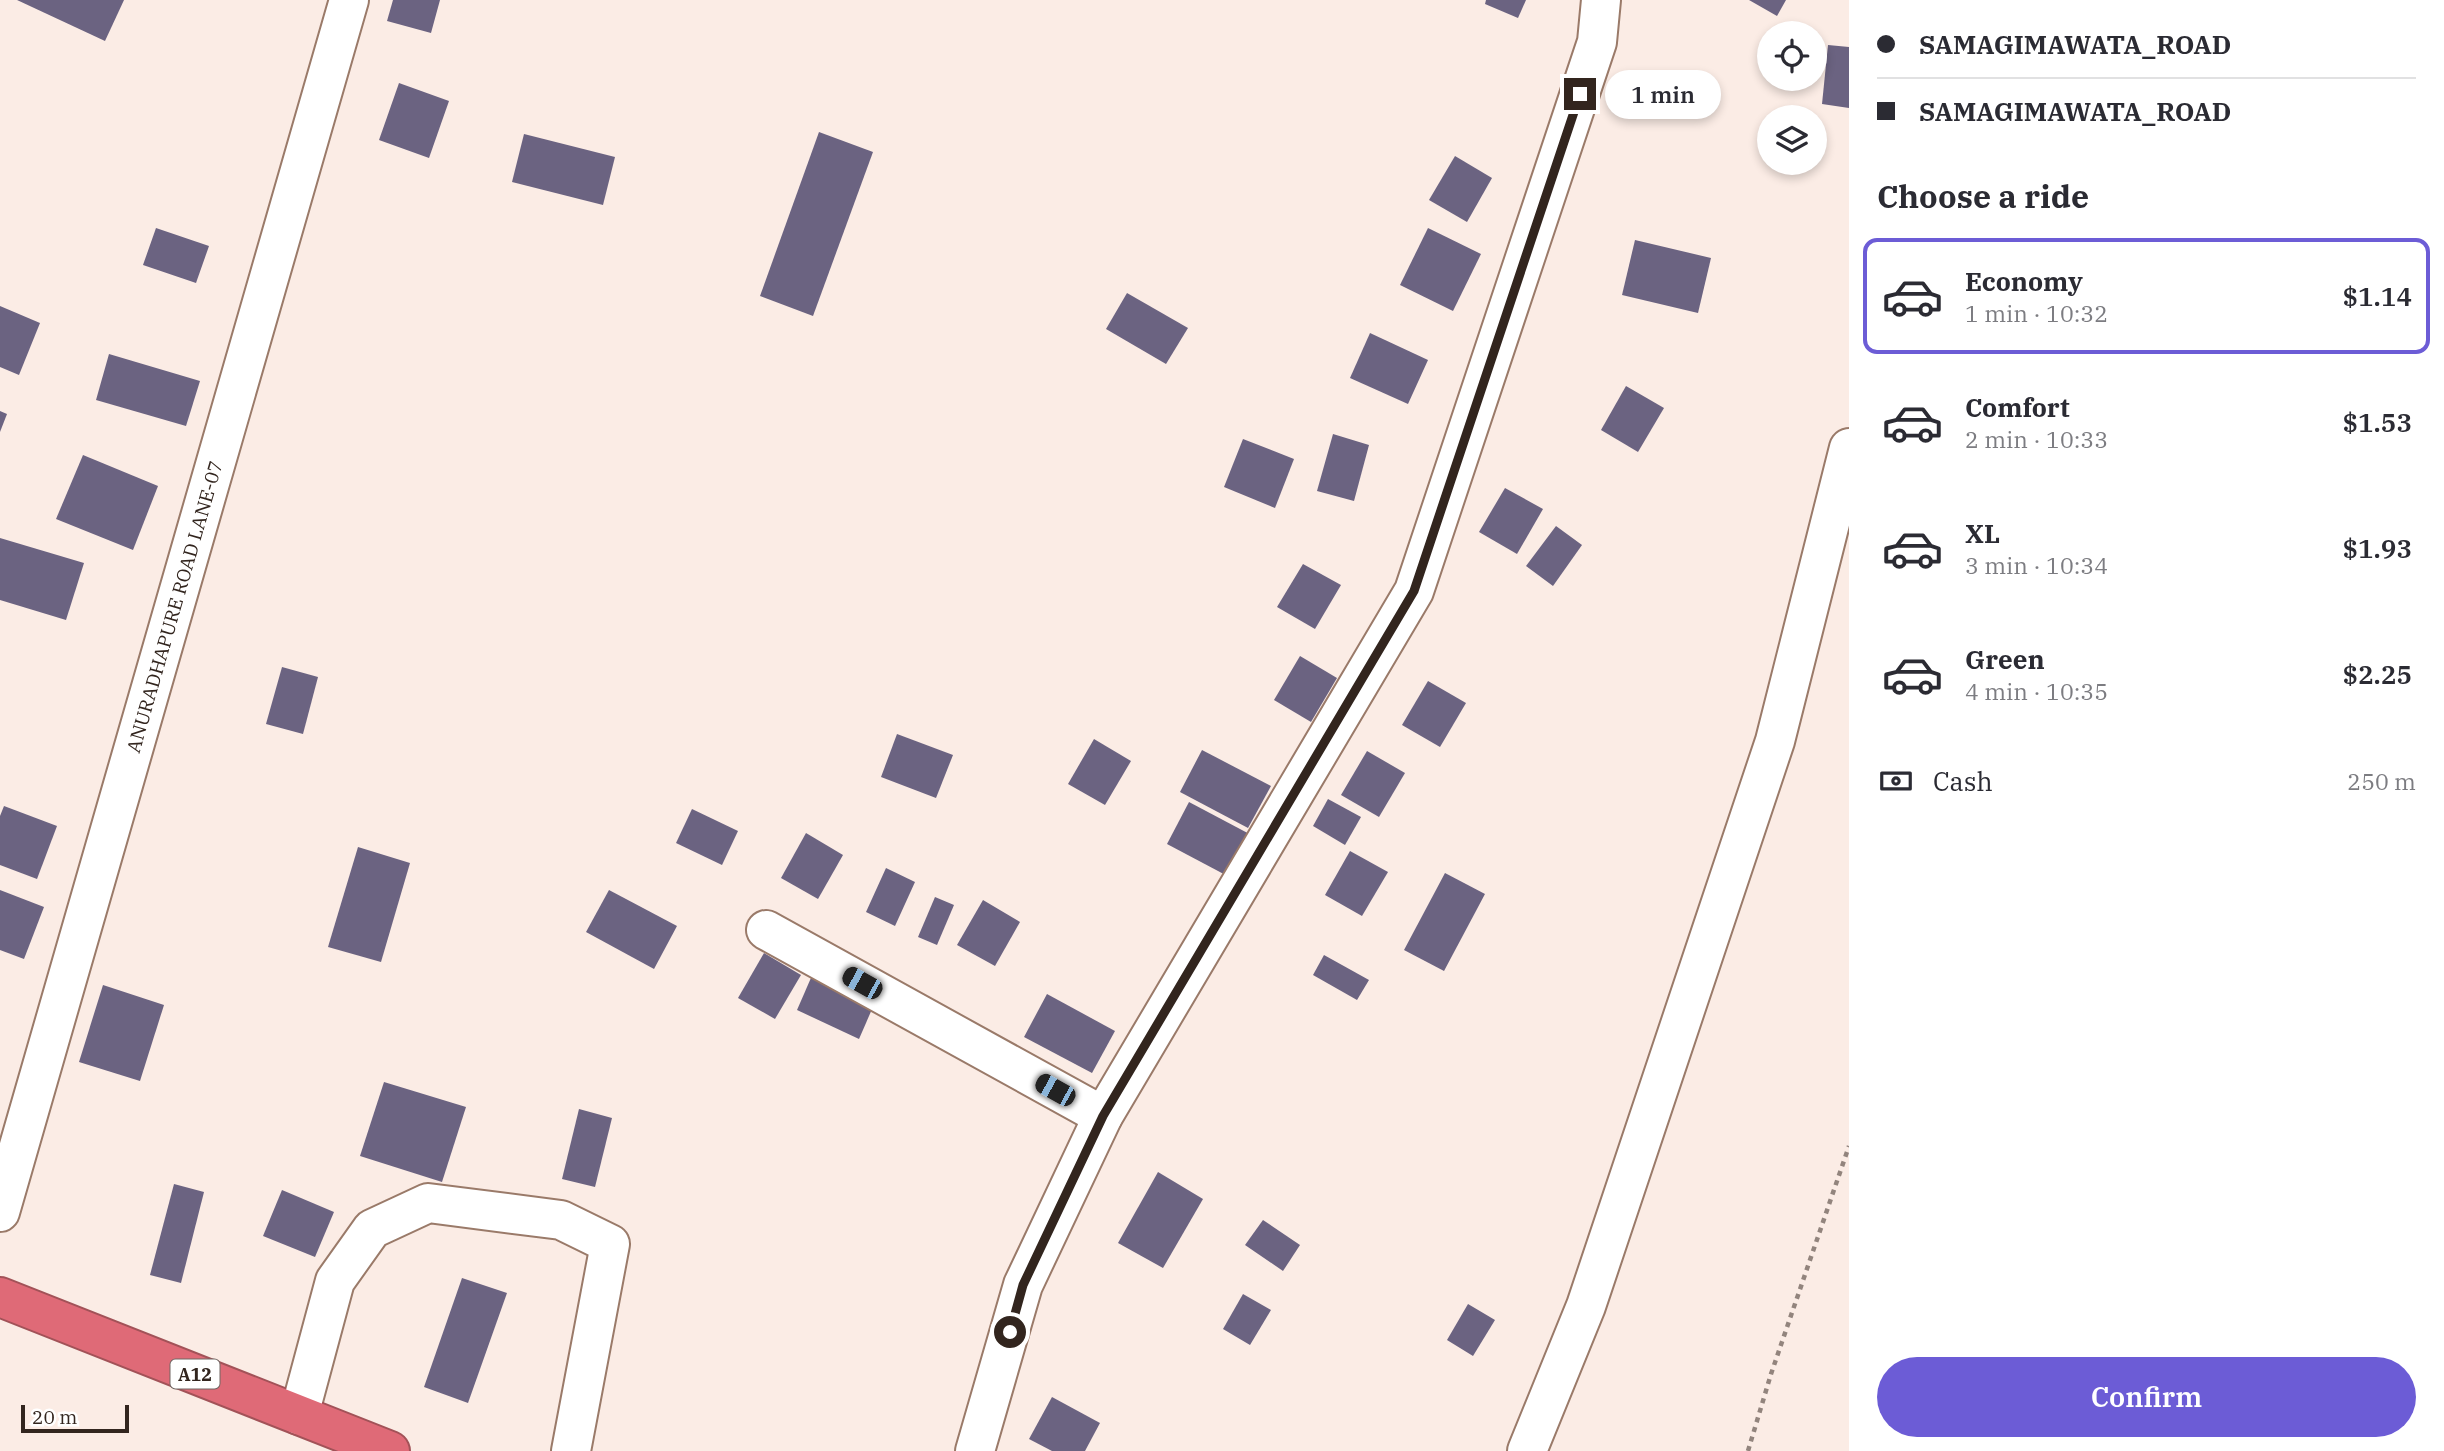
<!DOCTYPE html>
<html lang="en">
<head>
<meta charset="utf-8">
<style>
  :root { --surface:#fff; --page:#f2f2f3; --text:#2b2b33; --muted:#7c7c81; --line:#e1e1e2; --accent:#6c5cd6 }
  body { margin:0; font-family:"IBM Plex Serif",serif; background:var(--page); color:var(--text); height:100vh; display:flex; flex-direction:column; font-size:26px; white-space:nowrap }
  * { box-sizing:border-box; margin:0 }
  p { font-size:23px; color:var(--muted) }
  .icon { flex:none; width:38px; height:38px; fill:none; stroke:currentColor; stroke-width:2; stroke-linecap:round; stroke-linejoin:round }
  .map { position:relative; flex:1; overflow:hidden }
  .details { display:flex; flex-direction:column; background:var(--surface); width:595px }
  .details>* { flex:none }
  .hud { display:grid; align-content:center; height:154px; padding:0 28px; background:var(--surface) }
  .tools { position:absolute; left:1757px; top:21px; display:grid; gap:14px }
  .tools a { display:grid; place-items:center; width:70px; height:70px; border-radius:50%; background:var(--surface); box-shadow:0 4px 10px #0003; font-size:35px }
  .scale { position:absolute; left:21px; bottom:18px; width:108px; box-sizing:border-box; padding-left:7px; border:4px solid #32251e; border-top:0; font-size:19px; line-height:24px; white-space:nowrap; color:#32251e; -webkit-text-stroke:5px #fff; paint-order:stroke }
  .end { position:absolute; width:32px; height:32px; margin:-16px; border:9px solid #32251e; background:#fff; box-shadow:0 0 0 4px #fff }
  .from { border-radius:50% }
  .bubble { position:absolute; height:49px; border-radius:24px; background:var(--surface); box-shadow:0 4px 10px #0003; font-size:23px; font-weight:600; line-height:49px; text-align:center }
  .car { position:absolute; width:21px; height:42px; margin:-21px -10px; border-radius:9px; box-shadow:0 0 5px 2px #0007; background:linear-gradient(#222 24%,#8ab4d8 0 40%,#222 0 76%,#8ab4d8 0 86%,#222 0) }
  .hud b { display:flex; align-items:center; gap:24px; height:66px; font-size:26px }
  .hud b+b { border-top:2px solid var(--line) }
  .hud i { width:18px; height:18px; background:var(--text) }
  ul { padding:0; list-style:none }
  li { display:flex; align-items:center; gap:21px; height:116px; margin:0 14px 10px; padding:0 14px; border:4px solid transparent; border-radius:14px }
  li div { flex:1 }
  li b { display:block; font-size:26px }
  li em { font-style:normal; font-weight:600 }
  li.selected { border-color:var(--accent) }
  li>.icon { width:63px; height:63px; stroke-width:1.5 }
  h2 { padding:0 28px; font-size:32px; line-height:84px }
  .pay { display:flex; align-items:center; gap:18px; height:77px; padding:0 28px; font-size:26px }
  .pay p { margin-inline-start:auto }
  .cta { display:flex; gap:14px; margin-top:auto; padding:14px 28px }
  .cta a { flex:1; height:80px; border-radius:42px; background:var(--accent); color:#fff; font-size:28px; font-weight:600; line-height:80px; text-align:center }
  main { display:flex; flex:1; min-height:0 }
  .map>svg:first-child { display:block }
</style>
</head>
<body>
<main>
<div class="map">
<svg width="1849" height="1451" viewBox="0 0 1849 1451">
  <rect width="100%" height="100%" fill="#fbece5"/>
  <g fill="#6b6381">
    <path d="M17,0H124L105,41Z"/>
    <path d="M393,0H440L431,33L387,21Z"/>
    <path d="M1486,0H1526L1518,18L1485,4Z"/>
    <path d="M1749,0H1786L1777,16Z"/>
    <path d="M1828,45L1849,47V108L1822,104Z"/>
    <path d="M399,83L449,101L429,158L379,140Z"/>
    <path d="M819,132L873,152L813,316L760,296Z"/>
    <path d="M524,134L615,157L603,205L512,182Z"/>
    <path d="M1455,156L1492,178L1467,222L1429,200Z"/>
    <path d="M156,228L209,246L196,283L143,265Z"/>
    <path d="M1428,228L1481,254L1453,311L1400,285Z"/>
    <path d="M1635,240L1711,258L1698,313L1622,295Z"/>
    <path d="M1127,293L1188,328L1166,364L1106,329Z"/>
    <path d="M0,306L40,323L19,375L0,367Z"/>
    <path d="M1370,333L1428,360L1408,404L1350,378Z"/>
    <path d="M109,354L200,381L186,426L96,400Z"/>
    <path d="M1626,386L1664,408L1638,452L1601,430Z"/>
    <path d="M0,411L7,414L0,432Z"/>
    <path d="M1333,434L1369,445L1354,501L1317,491Z"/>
    <path d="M1243,439L1294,459L1275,508L1224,487Z"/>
    <path d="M83,455L158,486L133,550L56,519Z"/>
    <path d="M1505,488L1543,509L1517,554L1479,532Z"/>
    <path d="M1556,526L1582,545L1553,586L1526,566Z"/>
    <path d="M0,538L84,563L66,620L0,600Z"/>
    <path d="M1303,564L1341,585L1315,629L1277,607Z"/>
    <path d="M1300,656L1337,678L1311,722L1274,700Z"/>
    <path d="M282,667L318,677L303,734L266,724Z"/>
    <path d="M1428,681L1466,703L1440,747L1402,725Z"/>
    <path d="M897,734L953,755L936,798L881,777Z"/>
    <path d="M1094,739L1131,761L1105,805L1068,784Z"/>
    <path d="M1202,750L1271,786L1248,828L1180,792Z"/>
    <path d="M1367,751L1405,773L1379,817L1341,795Z"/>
    <path d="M1328,799L1361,817L1345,845L1313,826Z"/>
    <path d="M1189,802L1257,838L1235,880L1167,844Z"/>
    <path d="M4,806L57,826L37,879L0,865V816Z"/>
    <path d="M692,809L738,831L722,865L676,843Z"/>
    <path d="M806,833L843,855L818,899L781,878Z"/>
    <path d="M358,847L410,863L381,962L328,947Z"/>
    <path d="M1350,851L1388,872L1362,916L1325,895Z"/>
    <path d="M886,868L915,882L895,926L866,912Z"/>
    <path d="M1445,873L1485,894L1444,971L1404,950Z"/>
    <path d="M0,890L44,907L24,959L0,950Z"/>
    <path d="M609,890L677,926L654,969L586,932Z"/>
    <path d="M935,897L954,905L937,945L918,937Z"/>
    <path d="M983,900L1020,922L995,966L957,945Z"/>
    <path d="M764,953L801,975L775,1019L738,998Z"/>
    <path d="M1324,955L1369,980L1357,1000L1313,975Z"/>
    <path d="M814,971L876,1000L859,1039L797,1010Z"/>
    <path d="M103,985L164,1005L140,1081L79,1062Z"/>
    <path d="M1047,994L1115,1031L1092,1073L1024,1037Z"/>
    <path d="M384,1082L466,1107L442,1182L360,1156Z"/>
    <path d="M579,1109L612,1118L595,1187L562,1179Z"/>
    <path d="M1158,1172L1203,1199L1163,1268L1118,1243Z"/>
    <path d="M174,1184L204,1192L181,1283L150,1275Z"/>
    <path d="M282,1190L334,1212L315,1257L263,1236Z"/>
    <path d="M1263,1220L1300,1245L1283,1271L1245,1245Z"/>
    <path d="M462,1278L507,1293L468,1403L424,1387Z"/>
    <path d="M1243,1294L1271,1310L1250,1345L1223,1329Z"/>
    <path d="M1468,1304L1495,1320L1473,1356L1447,1340Z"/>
    <path d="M1052,1397L1100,1423L1085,1451H1052L1029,1439Z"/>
  </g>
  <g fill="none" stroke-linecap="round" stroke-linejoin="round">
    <defs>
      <g id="minor">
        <path d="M766,930L1103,1116"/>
        <path id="s1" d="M0,1212L349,0"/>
        <path d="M299,1415L335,1281L372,1229L428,1203L561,1220L610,1244L571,1451"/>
        <path d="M975,1451L1023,1285L1103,1116L1414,591L1597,42L1601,0"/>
        <path d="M1527,1451L1586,1306L1775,741L1849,448"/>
      </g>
      <path id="highway" d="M0,1297L390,1451"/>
    </defs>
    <use href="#minor" stroke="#9a7a69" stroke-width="42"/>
    <use href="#highway" stroke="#a25258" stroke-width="42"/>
    <path stroke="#92847d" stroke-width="4.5" stroke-dasharray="5 5" stroke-linecap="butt" d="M1748,1451L1771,1374L1849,1146"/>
    <use href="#minor" stroke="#fff" stroke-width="38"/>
    <use href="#highway" stroke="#df6a77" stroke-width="38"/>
  </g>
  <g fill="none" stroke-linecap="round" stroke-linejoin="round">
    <path stroke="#32251e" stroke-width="9" d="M1010,1332L1023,1285L1103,1116L1414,591L1580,94"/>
  </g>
  <g text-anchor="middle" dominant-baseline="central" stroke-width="7" stroke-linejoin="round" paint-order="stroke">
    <rect fill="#fff" stroke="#706662" stroke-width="2" x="170.5" y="1359.5" width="49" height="29" rx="5"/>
    <g font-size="18" font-weight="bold" fill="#32251e">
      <text x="195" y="1374">A12</text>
    </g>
    <g font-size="19" fill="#32251e" stroke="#fff">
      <text stroke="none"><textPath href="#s1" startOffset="630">ANURADHAPURE ROAD LANE-07</textPath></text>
    </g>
  </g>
</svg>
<div class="tools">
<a><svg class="icon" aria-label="locate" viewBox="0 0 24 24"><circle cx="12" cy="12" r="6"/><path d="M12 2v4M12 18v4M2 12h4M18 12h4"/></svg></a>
<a><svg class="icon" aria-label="layers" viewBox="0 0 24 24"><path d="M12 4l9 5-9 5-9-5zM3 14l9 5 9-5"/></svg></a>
</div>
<div class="scale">20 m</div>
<i class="end from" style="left:1010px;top:1332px"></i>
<i class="end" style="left:1580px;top:94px"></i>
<div class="bubble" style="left:1605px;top:70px;width:116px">1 min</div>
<i class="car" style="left:862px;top:983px;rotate:299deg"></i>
<i class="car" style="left:1055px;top:1090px;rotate:299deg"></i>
</div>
<section class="details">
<div class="hud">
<b><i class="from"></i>SAMAGIMAWATA_ROAD</b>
<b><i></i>SAMAGIMAWATA_ROAD</b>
</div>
<h2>Choose a ride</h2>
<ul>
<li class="selected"><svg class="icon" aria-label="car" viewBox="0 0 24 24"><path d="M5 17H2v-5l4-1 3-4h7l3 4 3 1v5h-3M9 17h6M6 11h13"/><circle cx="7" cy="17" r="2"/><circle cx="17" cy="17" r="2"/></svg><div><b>Economy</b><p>1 min · 10:32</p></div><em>$1.14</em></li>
<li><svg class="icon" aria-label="car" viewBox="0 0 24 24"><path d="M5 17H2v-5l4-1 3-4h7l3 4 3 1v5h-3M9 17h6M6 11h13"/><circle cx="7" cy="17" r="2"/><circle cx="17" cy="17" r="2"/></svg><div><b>Comfort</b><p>2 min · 10:33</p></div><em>$1.53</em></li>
<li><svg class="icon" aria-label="car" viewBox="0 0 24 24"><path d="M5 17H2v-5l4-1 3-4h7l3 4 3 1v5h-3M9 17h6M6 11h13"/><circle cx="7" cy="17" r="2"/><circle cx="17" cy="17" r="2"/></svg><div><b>XL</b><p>3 min · 10:34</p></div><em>$1.93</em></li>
<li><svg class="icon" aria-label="car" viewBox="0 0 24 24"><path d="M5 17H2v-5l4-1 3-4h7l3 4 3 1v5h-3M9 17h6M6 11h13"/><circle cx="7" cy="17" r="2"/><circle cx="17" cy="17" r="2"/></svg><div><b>Green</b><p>4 min · 10:35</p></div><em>$2.25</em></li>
</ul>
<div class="pay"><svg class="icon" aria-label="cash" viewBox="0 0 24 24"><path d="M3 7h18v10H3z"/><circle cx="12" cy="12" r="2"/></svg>Cash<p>250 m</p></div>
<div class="cta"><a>Confirm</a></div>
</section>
</main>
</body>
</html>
